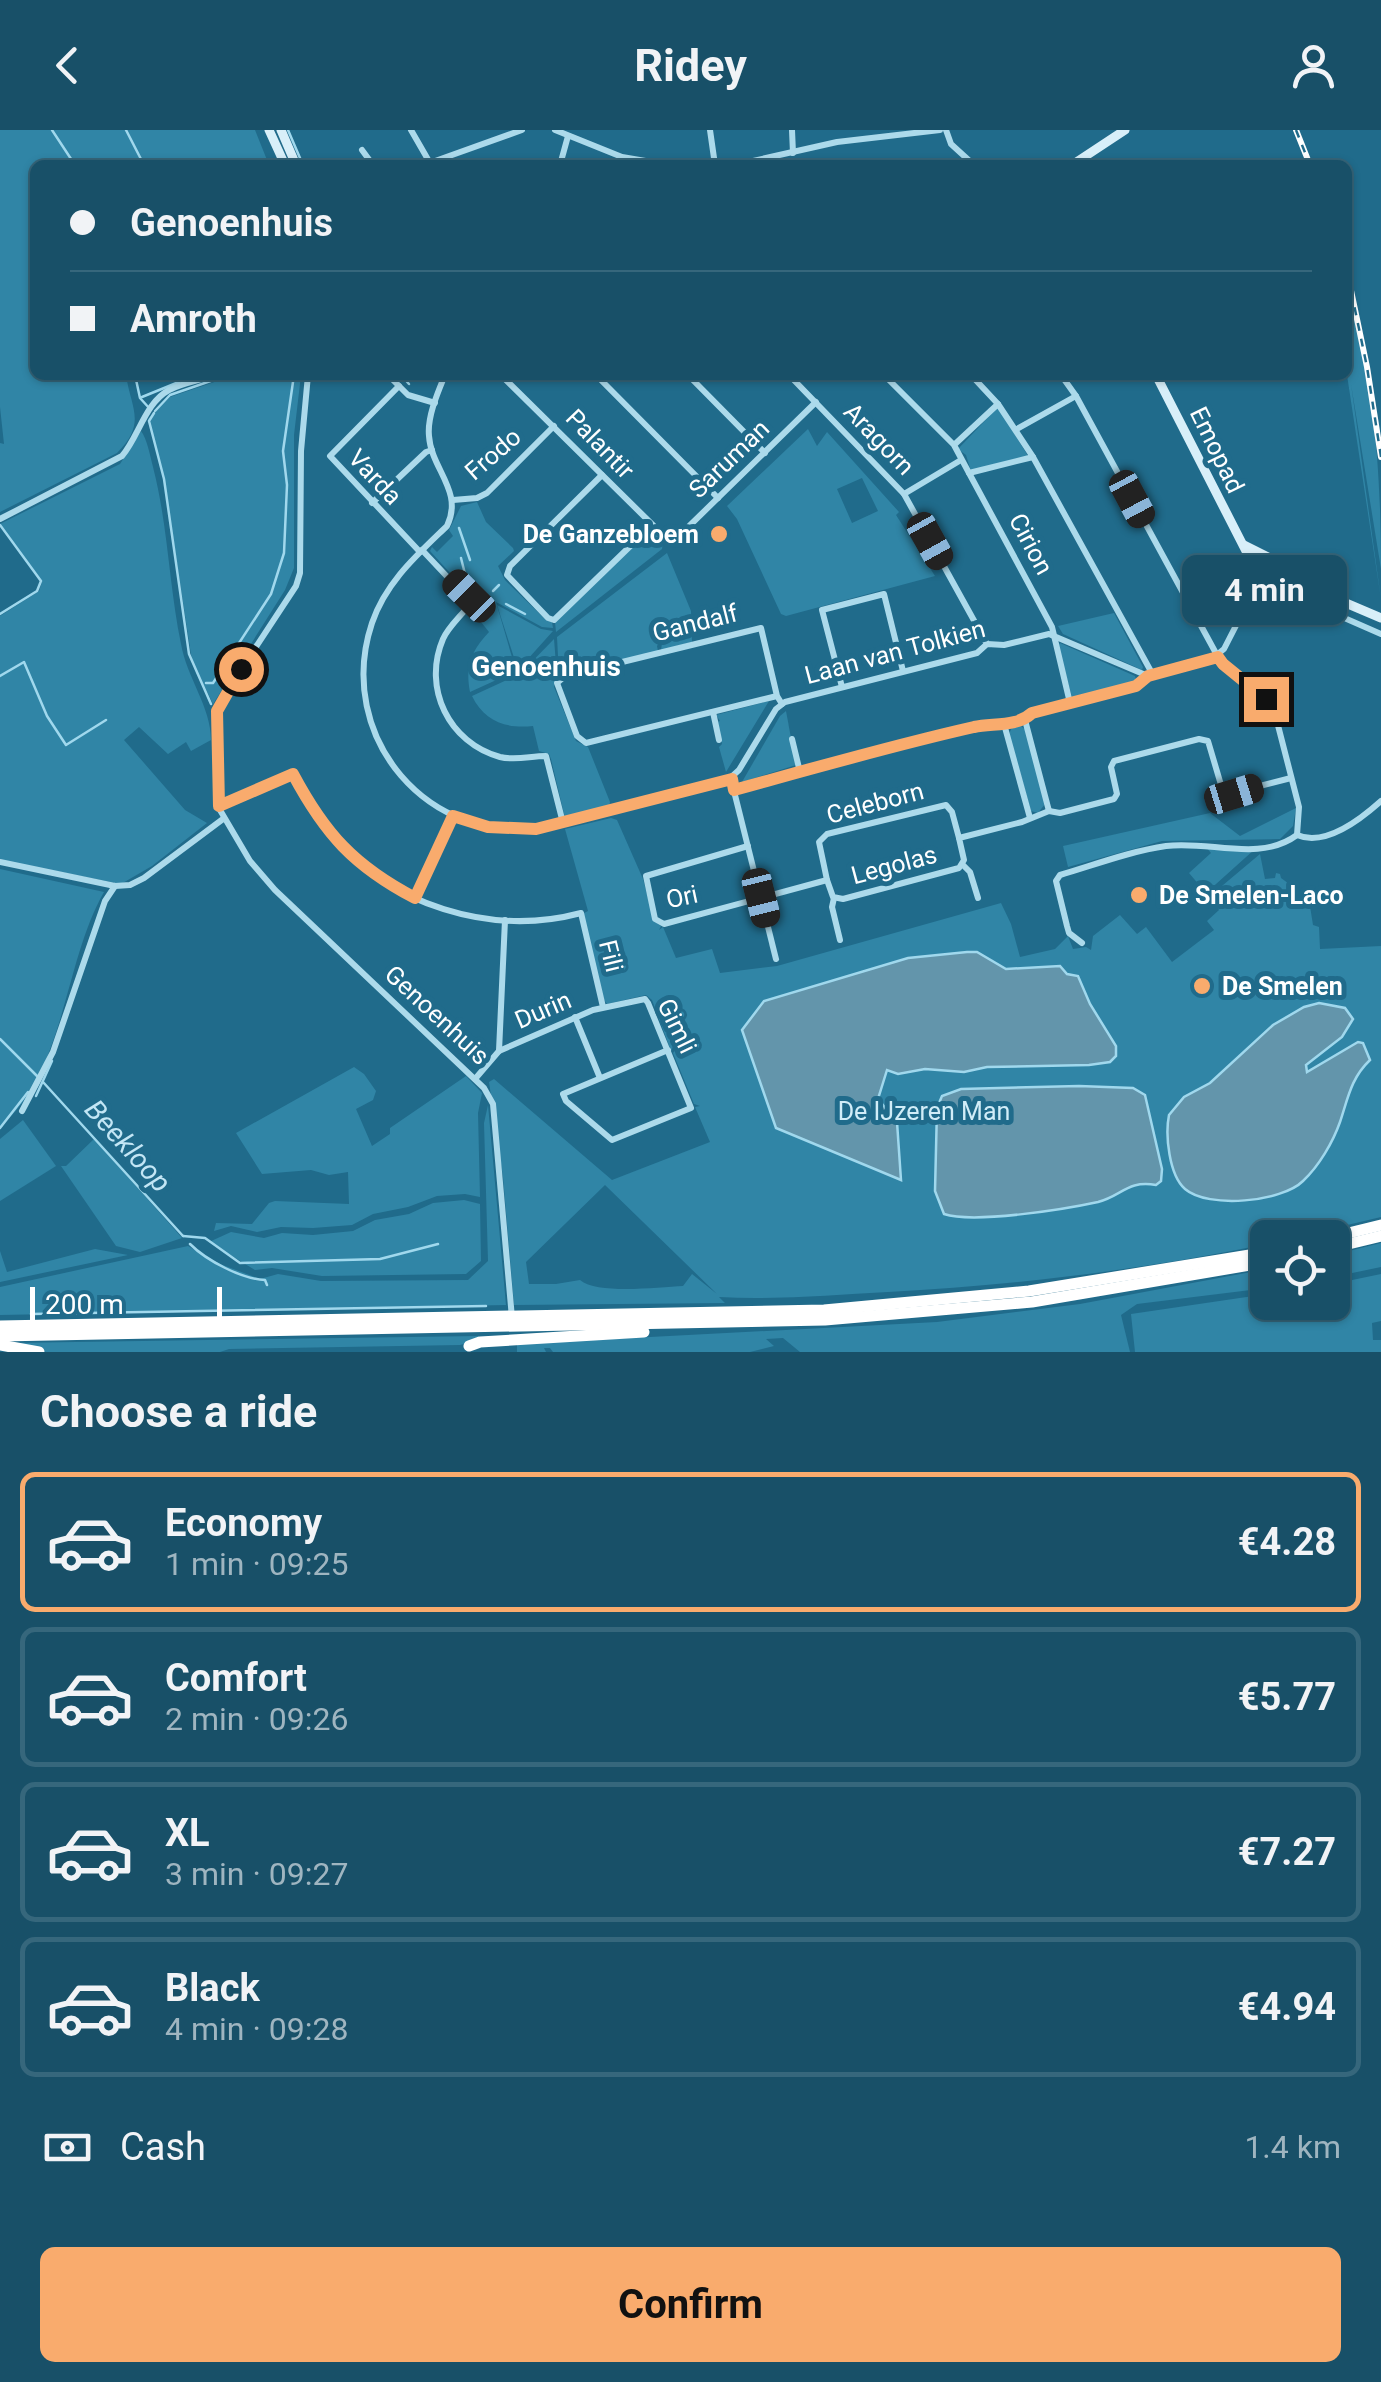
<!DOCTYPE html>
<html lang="en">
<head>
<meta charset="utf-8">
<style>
  :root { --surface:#185068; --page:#21576e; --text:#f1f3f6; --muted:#9fb5c0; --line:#36677c; --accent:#f9ab6d }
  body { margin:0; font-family:Roboto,sans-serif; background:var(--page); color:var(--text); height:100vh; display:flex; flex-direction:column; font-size:38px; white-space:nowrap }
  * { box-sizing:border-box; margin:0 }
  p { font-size:32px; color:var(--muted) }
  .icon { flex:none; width:55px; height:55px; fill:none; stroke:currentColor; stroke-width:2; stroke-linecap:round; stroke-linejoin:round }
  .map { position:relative; height:1222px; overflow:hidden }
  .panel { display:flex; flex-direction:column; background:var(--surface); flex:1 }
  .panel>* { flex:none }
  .hud { position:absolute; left:30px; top:30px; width:1322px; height:220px; border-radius:15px; box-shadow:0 2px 8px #0004,0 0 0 2px var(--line); display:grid; align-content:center; height:220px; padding:0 40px; background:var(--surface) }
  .tools { position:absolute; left:1250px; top:1090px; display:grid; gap:20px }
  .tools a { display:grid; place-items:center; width:100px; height:100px; border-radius:15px; background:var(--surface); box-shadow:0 2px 8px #0004,0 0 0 2px var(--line); font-size:50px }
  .scale { position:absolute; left:30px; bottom:25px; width:192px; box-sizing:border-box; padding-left:10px; border:5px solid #fff; border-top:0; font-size:28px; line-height:35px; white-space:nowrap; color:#fff; -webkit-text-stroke:8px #206b8b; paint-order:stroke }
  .end { position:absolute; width:45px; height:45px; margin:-22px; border:12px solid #f9ab6d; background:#111; box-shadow:0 0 0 5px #111 }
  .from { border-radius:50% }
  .bubble { position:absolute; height:70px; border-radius:15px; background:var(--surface); box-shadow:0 2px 8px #0004,0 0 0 2px var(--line); font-size:32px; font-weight:700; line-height:70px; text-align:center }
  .car { position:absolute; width:30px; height:60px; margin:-30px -15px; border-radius:12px; box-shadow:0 0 8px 2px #0007; background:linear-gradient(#222 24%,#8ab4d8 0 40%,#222 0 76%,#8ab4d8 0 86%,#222 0) }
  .hud b { display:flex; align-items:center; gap:35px; height:95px; font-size:38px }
  .hud b+b { border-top:2px solid var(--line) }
  .hud i { width:25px; height:25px; background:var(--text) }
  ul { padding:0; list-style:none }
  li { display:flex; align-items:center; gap:30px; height:140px; margin:0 20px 15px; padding:0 20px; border:5px solid var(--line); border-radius:15px }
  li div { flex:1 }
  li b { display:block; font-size:38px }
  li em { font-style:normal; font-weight:700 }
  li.current { border-color:var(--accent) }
  li>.icon { width:90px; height:90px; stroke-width:1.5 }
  h2 { padding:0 40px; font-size:45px; line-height:120px }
  .pay { display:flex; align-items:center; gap:25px; height:110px; padding:0 40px; font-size:38px }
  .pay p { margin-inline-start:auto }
  .primary-button { display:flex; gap:20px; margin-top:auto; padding:20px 40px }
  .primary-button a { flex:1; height:115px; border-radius:15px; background:var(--accent); color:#111; font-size:40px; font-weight:700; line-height:115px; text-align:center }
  header { display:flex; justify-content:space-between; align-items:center; height:130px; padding:0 40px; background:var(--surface); font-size:45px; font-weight:700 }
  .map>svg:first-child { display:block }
</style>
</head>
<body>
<header><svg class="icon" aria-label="back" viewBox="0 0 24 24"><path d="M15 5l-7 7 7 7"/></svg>Ridey<svg class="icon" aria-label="person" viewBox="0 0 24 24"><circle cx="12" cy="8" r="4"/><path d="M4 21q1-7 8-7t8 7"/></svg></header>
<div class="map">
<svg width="1381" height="1222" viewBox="0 0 1381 1222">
  <rect width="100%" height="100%" fill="#206b8b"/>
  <g fill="#3085a6" fill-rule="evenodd">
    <path d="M0,0H255L269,35H35V245H126C131,279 147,293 117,323L0,382V313L4,314L0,277Z"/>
    <path d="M1348,162C1375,252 1381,346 1381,439L1351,254L1381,469L1347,245Z"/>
    <path d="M235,245H301L294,305V438L285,460L213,574L192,531L164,348L148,289L170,267Z"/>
    <path d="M998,277L1028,326L971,341L966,325L958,319Z"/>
    <path d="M808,299L817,316L827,302L899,382L896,385L935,446L786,486L781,484L737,389L727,376ZM862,348L878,381L852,393L837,359Z"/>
    <path d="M141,301C147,309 150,325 153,337C168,395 169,456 181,514C187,548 211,577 211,610L191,621L186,612L168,624L139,597L124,610L185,680L207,693L152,736L121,754L0,730V486L39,461L42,452L0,394L120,334Z"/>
    <path d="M477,372L486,392L513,418L514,421L498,436L505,450L546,490L552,492L553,498L542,497L496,472L516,541L470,562C465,536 471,521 489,502L473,482V468L430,421L432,417L437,422L453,406L449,400L461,376Z"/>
    <path d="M650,400L663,411L662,419L556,502L555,492Z"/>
    <path d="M667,423L691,481L692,512L661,520L663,507L657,516L658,521L559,546L557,507Z"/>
    <path d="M497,475L541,499L553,501L518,540Z"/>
    <path d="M1114,483L1143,537L1142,540L1063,504L1058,496Z"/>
    <path d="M554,509L557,547L554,557L576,611L588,617L610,672L609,677L565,688L551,629L549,624L539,621L533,596C506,599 484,591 472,566L520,544Z"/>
    <path d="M1060,513L1135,546L1137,553L1078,566L1077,569L1072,567L1058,516Z"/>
    <path d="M769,571L726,642L719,617L722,614L717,592L720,591L716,585Z"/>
    <path d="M786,581L796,635L742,652L780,586Z"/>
    <path d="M1018,594L1026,600L1045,674L1038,683L1031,681L1009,604L1013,595Z"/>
    <path d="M1296,678L1293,696L1280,709L1162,711L1068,737L1063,716L1210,683L1240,706Z"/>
    <path d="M611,688L617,690L643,749L654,791L661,796L659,800L663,797L676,828L712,819L720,843L777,836L1001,773L1011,794L1020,827L1055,819L1068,806L1073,819L1086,817L1091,820L1093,806L1120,785L1137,804L1146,797L1172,832L1214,800L1207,791L1219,780L1210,766L1260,724L1265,749L1275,748L1276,743L1280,744L1281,748L1296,759L1291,762L1293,773L1309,770L1313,795L1319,797L1320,819L1381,816V1087L1297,1107L1268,1108L1267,1114C1142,1140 1016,1155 888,1162C832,1165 776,1170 719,1167L725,1173L514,1175L503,1047L489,952L494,949L612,1050L710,1012L695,977L700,976L694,974L673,923L675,920L673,917L671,921L652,870L646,865L607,874L604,870L582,784L588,781L565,699ZM605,1055L717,1164L692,1144L683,1156C659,1157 598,1165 580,1150L556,1154H529L526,1132Z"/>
    <path d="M1206,717L1255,719L1206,763L1189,743L1211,723Z"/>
    <path d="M0,739L104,762C63,834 66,940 0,997Z"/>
    <path d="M354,937L364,944L376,961L373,970L356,979L372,1016L390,1004V998L466,946L482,963L478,983L480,1067L465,1064L437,1066L408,1077L373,1084L352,1095L313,1098L281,1097L257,1102L231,1096L214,1101L216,1093L252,1094L269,1073L275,1071L349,1074L348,1042L329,1045L311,1040L262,1044L236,1003Z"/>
    <path d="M488,975L506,1175L0,1185V1157L188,1116L220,1134L260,1149L278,1144L321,1151L468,1150L488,1131L484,993Z"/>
    <path d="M23,990L56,1036L0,1071V1009Z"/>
    <path d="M94,1009L176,1101L182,1108L140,1122L116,1116L61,1036H66Z"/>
    <path d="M464,1070L480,1074L481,1131L466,1144L322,1146L272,1138L255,1140L209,1112L231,1102L264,1108L282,1103L313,1105L353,1101L375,1090L409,1084L433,1073Z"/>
    <path d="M1381,1113V1137L1333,1147V1125Z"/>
    <path d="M95,1119L128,1125L0,1152V1121L7,1142Z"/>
    <path d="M1267,1139V1158L1137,1174L1121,1185L1130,1222H800L783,1208L766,1209L774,1216L750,1222H553L550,1218H544L546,1222H517V1214L937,1192L1080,1174Z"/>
    <path d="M1381,1144V1191L1372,1193L1373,1210H1381V1222H1135L1131,1184L1267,1164L1268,1172H1332L1333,1154Z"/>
    <path d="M479,1206V1210L460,1215L229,1219L220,1222H46L10,1213Z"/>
  </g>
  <g fill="#6395ab" stroke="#a0d8ed" stroke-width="2.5">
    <path d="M967,822H977L1006,839L1060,836L1067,844L1078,846L1090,874L1116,916V926L1110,932L1089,935L987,937L964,942L925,939L898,944L887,940L878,969L897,992L901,1050L776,998L742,900L764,871L908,828Z"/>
    <path d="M1319,873L1345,878L1353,889L1342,907L1306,935L1307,942L1358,912L1363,913L1370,930C1351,948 1348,968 1340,992C1333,1012 1319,1036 1303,1051C1282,1072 1208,1079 1185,1059C1169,1045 1165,1005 1169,985L1184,967L1210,953L1273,895L1304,877Z"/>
    <path d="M1079,956L1133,958L1145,965L1162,1039L1161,1051L1156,1055C1127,1050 1122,1066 1098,1072C1066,1079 974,1094 944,1084L935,1061L937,978L942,966L961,959Z"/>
  </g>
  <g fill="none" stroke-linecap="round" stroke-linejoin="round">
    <g stroke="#a0d8ed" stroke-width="2.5">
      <path d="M52,0L75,35"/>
      <path d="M126,0L144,35"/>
      <path d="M288,0L303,35"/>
      <path d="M135,245L140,268L150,279"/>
      <path d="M401,245L409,254"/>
      <path d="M142,267L196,245"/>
      <path d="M155,281L170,265L228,245"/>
      <path d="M154,283L149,291L164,349L189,524L211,574"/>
      <path d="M0,395L41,451L37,461L0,484"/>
      <path d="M459,398L470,430"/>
      <path d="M461,428L468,456L484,466"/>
      <path d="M493,461L499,455"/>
      <path d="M506,474L525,484"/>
      <path d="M485,476L491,477"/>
      <path d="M0,546L24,532L47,586L66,615L106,590"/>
      <path d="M206,553H213L271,464L284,423L287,355L283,321L294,245"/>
      <path d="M0,909L38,947"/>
      <path d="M43,952L183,1106"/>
      <path d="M36,966L52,931"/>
      <path d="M0,998L28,962"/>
      <path d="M183,1106L205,1108L240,1133L380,1129L438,1114"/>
      <path d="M190,1114C207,1131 242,1149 265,1150L267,1155"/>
      <path d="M31,1184L486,1176"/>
    </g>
    <g stroke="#acdaeb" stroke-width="6">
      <path d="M411,0L430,33"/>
      <path d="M555,0L622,27L669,35"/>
      <path d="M710,0L715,35"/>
      <path d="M792,0L793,23"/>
      <path d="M946,0L951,14L974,35"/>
      <path d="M362,20L373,35"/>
      <path d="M424,35L522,0"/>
      <path d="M560,35L568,6"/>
      <path d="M735,35L837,12L940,0"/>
      <path d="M308,245L301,321L300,443L296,456L223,567L217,581L220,680L250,731L275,760L484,958L493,974L512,1188"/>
      <path d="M388,245L408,265L435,273"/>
      <path d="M445,245C438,262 427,287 429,306C431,339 464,361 447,396C417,425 386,452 372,493C334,607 429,718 547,697L727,651L739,640L776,579L785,572L977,523L987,514L1004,515L1049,504L1148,546L1208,532L1224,519L1267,435"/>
      <path d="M596,245L718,368"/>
      <path d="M688,245L765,323"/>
      <path d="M789,245L904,364L987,514"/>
      <path d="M884,245L954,315L969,343L1033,327L998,274L954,315"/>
      <path d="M971,245L998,274"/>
      <path d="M1061,245L1076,266L1218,527L1273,576L1299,677L1297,705"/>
      <path d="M505,249L667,409L680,405L816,272"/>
      <path d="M399,256L330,326L420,422"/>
      <path d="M1017,299L1076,266"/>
      <path d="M1033,327L1153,545"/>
      <path d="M969,343L1052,497L1070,573"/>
      <path d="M602,345L510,436L507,445L548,488L554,490L651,396"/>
      <path d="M904,364L961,330"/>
      <path d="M453,370L477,368L487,363L554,296"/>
      <path d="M372,373L426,322L432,320"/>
      <path d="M0,389L122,326C139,306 145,273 169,260C182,253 201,250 215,245"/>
      <path d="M422,420L471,472C463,485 450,494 443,509C422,558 449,613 500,627C516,631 530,626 546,626L563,693"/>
      <path d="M1252,459L1262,433"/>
      <path d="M1251,462L1264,465L1285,462L1381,504"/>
      <path d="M842,557L822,480L884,464L903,541"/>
      <path d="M777,566L586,613L577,606L557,553L565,546L761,498L777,566L782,574"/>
      <path d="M713,582L719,610"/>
      <path d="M1025,590L1049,681"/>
      <path d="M1004,594L1030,688"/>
      <path d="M792,609L800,642"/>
      <path d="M731,649L776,829"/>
      <path d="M734,660C814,638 894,616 975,597C994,593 1017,597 1032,583L1136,556L1147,547"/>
      <path d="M219,676L293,644C304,664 314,686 329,704C389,775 491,807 581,783L603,877"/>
      <path d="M748,716L646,746L655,789L664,794L827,750L833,767L843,769L959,738L964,730L959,708L1022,692L1049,681L1060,683L1114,669L1117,664L1111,637L1114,631L1199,609L1208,611L1224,665L1291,648"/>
      <path d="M0,732L115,756L130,755L144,748L223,689"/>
      <path d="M963,735L970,742L978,768"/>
      <path d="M827,750L819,712L827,704L946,675L952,682L959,708"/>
      <path d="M415,768L453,686"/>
      <path d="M834,768L832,777L840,810"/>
      <path d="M1082,813L1069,803L1067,796L1056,751L1060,745C1094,735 1131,721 1166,716C1209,710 1259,733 1297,705C1325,717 1361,689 1381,671"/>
      <path d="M575,887L600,948"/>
      <path d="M499,921L593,880L645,869L648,873L691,978L612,1010L566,971L563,964L668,920"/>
      <path d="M475,949L499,921L505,790"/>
      <path d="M22,981L53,922L105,771L115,756"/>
    </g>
    <g stroke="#d8eff9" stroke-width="9">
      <path d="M269,0L285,35"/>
      <path d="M281,0L296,35"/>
      <path d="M1072,35L1125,0"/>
      <path d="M1156,245L1247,423L1273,442L1381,488"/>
      <path d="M1244,415L1333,460"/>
    </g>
    <g stroke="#fff" stroke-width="11">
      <path d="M1328,1108L1381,1095"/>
      <path d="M1332,1118L1381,1106"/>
      <path d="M0,1196L824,1180L1029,1161L1268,1122"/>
      <path d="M0,1206L825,1190L1032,1172L1268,1132"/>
      <path d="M0,1215L39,1222"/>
      <path d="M469,1216L480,1212L644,1202"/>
    </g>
    <defs>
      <g id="rail">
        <path d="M1296,0L1310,35"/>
        <path d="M1348,146L1367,237L1381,327"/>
      </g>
    </defs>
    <use href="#rail" stroke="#fff" stroke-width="6"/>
    <use href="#rail" stroke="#206b8b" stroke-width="2.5" stroke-dasharray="8" stroke-linecap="butt"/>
  </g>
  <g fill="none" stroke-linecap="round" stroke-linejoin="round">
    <path stroke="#f9ab6d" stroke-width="12" d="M241,539L217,581L219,676L293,644C325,704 354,736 415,768L453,686L488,697L536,699L732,649L734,660C814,638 894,615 974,597C994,593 1017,597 1032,583L1136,556L1148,546L1218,527L1223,534L1266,569"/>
  </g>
  <g fill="#f9ab6d" stroke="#206b8b" stroke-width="4">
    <circle cx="719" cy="404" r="10"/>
    <circle cx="1139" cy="765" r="10"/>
    <circle cx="1202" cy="856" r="10"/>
  </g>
  <g text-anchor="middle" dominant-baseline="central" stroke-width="10" stroke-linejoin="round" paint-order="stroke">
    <g font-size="25" fill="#fff" stroke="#206b8b">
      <text transform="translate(879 309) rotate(46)">Aragorn</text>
      <text transform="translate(600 314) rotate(46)">Palantir</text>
      <text transform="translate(1217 320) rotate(64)">Emopad</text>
      <text transform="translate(493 324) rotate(-41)">Frodo</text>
      <text transform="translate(729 329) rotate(-44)">Saruman</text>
      <text transform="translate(375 347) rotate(47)">Varda</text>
      <text transform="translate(1031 414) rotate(62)">Cirion</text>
      <text transform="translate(695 493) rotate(-14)">Gandalf</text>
      <text transform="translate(895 522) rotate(-15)">Laan van Tolkien</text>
      <text transform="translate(875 673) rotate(-15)">Celeborn</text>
      <text transform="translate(894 735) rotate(-15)">Legolas</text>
      <text transform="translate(682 767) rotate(-12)">Ori</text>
      <text transform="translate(611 826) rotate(76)">Fili</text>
      <text transform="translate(543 880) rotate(-23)">Durin</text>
      <text transform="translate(437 885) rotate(43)">Genoenhuis</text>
      <text transform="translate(677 896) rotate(64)">Gimli</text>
    </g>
    <g font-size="25" font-weight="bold" fill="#fff" stroke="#206b8b" text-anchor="start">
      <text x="699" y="404" text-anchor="end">De Ganzebloem</text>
      <text x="1159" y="765">De Smelen-Laco</text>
      <text x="1222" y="856">De Smelen</text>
    </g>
    <g font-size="25" fill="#d1edf8" stroke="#206b8b">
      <text x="924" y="981">De IJzeren Man</text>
    </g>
    <g font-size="28" font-weight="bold" fill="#fff" stroke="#206b8b">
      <text x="546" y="536">Genoenhuis</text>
    </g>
    <g font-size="28" font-style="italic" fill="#c3e6f5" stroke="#206b8b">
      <text transform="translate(128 1016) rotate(48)">Beekloop</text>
    </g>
  </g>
</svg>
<div class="tools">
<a><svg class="icon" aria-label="locate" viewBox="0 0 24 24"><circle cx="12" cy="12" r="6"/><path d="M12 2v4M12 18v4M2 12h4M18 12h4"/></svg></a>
</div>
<div class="scale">200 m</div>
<i class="end from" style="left:241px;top:539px"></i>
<i class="end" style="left:1266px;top:569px"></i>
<div class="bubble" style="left:1182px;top:425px;width:165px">4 min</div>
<i class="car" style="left:1132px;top:369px;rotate:152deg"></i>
<i class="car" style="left:930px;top:411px;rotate:151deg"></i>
<i class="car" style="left:469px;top:466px;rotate:315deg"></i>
<i class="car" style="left:1234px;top:664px;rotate:73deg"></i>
<i class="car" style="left:761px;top:768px;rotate:166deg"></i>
<div class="hud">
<b><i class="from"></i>Genoenhuis</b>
<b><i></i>Amroth</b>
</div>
</div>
<section class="panel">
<h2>Choose a ride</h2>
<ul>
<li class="current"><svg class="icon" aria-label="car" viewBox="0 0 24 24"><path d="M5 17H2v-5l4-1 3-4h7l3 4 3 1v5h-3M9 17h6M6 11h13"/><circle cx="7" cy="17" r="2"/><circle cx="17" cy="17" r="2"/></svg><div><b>Economy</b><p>1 min · 09:25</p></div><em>€4.28</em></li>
<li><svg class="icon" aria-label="car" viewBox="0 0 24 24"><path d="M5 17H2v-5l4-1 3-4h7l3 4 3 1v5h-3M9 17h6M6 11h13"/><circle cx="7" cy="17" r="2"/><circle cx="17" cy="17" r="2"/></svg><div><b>Comfort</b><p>2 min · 09:26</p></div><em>€5.77</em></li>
<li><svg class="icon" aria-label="car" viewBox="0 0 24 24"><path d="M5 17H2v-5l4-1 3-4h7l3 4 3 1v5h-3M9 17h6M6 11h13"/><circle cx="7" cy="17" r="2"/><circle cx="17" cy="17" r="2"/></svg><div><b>XL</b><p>3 min · 09:27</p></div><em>€7.27</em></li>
<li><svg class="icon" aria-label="car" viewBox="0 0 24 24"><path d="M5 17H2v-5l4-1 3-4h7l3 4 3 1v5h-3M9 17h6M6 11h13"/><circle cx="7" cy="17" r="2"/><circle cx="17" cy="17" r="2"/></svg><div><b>Black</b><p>4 min · 09:28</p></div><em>€4.94</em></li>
</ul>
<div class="pay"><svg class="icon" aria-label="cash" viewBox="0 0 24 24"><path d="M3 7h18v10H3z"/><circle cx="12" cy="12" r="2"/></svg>Cash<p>1.4 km</p></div>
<div class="primary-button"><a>Confirm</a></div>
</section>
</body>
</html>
